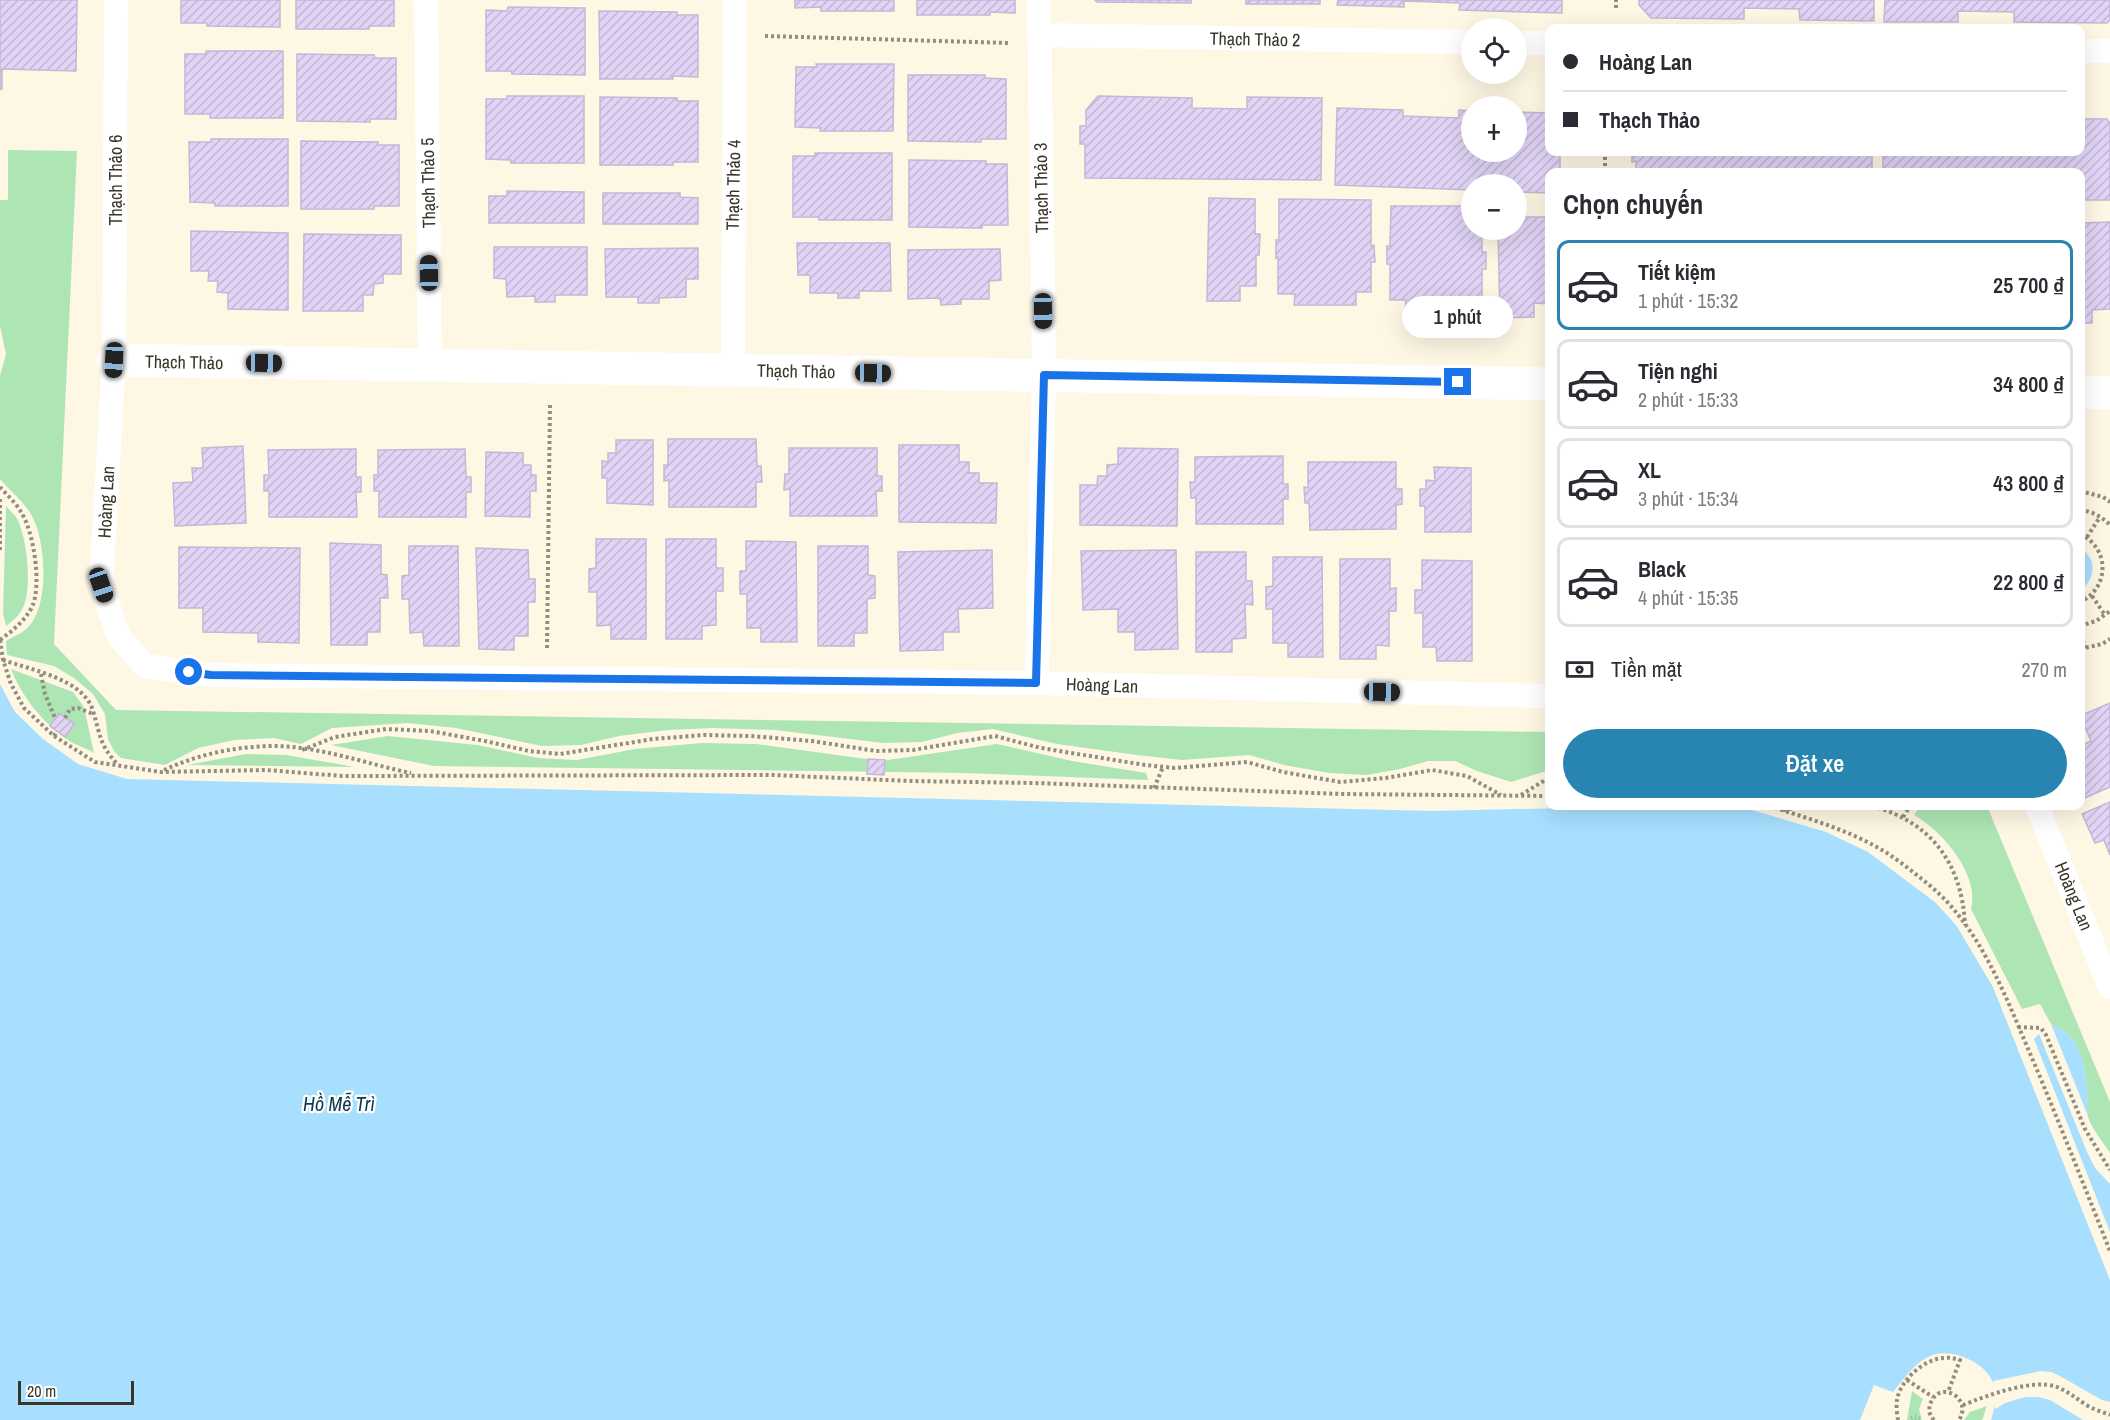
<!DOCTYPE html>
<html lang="vi">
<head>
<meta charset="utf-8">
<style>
  :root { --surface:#fff; --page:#f2f2f3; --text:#2b2b33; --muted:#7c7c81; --line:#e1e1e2; --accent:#2884b1 }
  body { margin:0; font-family:"Archivo Narrow",sans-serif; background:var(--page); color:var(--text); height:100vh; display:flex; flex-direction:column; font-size:22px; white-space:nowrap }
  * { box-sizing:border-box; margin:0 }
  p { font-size:20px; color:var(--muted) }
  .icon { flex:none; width:33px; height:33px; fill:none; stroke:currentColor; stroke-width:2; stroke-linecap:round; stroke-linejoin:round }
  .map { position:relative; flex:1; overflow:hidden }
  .drawer { position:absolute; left:1545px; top:168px; width:540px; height:642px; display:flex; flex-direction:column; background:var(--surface); border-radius:12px; box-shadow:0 6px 24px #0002 }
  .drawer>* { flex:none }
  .guide { position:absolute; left:1545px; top:24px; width:540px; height:132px; border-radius:12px; box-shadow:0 6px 24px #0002; display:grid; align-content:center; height:132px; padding:0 18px; background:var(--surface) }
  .fabs { position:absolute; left:1461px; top:18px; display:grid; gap:12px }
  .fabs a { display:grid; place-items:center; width:66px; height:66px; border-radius:50%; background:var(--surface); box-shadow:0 6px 24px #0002; font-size:30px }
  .scale { position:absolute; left:18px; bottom:15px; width:116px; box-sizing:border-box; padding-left:6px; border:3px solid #3a3529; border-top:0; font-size:16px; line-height:21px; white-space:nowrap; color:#3a3529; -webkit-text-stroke:4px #fff; paint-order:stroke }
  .end { position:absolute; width:27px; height:27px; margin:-14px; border:8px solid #1a73e8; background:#fff; box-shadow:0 0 0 3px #fff }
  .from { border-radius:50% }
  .bubble { position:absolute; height:42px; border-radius:21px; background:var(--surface); box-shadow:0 6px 24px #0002; font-size:20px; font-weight:600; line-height:42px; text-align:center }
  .car { position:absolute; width:18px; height:36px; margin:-18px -9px; border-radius:8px; box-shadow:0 0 4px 2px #0007; background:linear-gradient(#222 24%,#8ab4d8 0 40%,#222 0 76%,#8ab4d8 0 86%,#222 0) }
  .guide b { display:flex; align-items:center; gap:21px; height:57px; font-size:22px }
  .guide b+b { border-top:2px solid var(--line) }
  .guide i { width:15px; height:15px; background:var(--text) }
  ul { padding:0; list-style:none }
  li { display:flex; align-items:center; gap:18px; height:90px; margin:0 12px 9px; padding:0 6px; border:3px solid var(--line); border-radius:12px }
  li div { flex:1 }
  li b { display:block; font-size:22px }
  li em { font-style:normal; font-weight:600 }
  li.current { border-color:var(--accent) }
  li>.icon { width:54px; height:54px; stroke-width:1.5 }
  h2 { padding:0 18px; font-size:27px; line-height:72px }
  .pay { display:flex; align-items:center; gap:15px; height:66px; padding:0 18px; font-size:22px }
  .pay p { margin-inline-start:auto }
  .button { display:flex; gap:12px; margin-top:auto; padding:12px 18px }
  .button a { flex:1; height:69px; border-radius:36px; background:var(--accent); color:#fff; font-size:24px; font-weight:600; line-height:69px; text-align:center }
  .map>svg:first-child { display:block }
</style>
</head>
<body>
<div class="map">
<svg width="2110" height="1420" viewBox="0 0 2110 1420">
  <defs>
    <pattern id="grass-tufts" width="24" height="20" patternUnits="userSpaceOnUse" patternTransform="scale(1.5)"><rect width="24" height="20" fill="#aee5b5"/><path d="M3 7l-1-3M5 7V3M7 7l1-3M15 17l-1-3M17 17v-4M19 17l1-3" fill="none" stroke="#96c59c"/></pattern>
    <pattern id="building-hatch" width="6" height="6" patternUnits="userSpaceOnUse" patternTransform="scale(1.5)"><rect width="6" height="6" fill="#e1d4f6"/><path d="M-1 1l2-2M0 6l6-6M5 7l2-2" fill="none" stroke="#c2b7d3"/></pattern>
  </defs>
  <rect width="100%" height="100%" fill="#fef7e4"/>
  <g fill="url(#grass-tufts)">
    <path d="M1912,1391L1923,1399L1919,1409L1922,1420H1907Z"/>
    <path d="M1987,1406L1982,1420H1964L1970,1412Z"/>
  </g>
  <g fill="#aee5b5">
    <path d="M8,150L77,151L54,644L116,710L1549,732V770L1511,782L1477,771L1455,761H1428L1400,769L1367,775L1329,773L1284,765L1249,755L1182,760L1137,755L1057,744L993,729L957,733L922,742L883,743L775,730L713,728L668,730L619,736L581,745L542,746L456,728L407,723L332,728L301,744L274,738L234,740L198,748L165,765L121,758L114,751L108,739L105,714L93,694L74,678L54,666L7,655L6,641C12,637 21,634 26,629C50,610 46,543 33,518C25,502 11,492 0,479V376L6,354L0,326V200H8Z"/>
    <path d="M6,506C9,510 13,513 16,517C27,535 32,586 24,605C20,615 14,620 6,626L3,613Z"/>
    <path d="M11,669L73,692L84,707L94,753C86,748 75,745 68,740C43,723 22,697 11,669Z"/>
    <path d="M388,736L477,745L538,758L577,760L635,749L702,743L756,744L881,761L997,744L1072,761L1146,773L1148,780L965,773L434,766L331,745Z"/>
    <path d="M246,754L286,755L355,767L187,765Z"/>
    <path d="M1920,806H1987L2110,1102V1153C2103,1142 2092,1129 2088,1117C2086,1110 2088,1100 2087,1093C2086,1066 2080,1034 2051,1024L2040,1004L2022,1009L1971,909C1980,874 1942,831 1914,815Z"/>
  </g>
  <g fill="#a8dfff">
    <path d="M2080,547C2097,559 2096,578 2081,590Z"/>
    <path d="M0,684L15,712L43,739L78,764L127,779L1433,811L1650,806H1704L1752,810L1826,832L1868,852L1935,902L1956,925L1993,987L2110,1280V1420H1991C1995,1408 1997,1395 1993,1383C1986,1362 1950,1347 1930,1356C1914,1363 1904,1379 1893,1392L1874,1385L1860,1420H0Z"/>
    <path d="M2051,1024C2088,1037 2087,1083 2088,1116Z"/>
    <path d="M2039,1034L2087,1152L2095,1168L2110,1184V1232L2034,1039Z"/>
  </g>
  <path fill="#fef7e4" d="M2041,1371L2051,1372L2058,1375L2102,1400L2110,1402V1420H2083L2050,1400L2039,1397H2025L2005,1403L1995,1409L1993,1381Z"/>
  <g fill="url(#building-hatch)" stroke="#c3b8d5" stroke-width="1.5">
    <path d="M0,0H77L76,71L2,69V89H0Z"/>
    <path d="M181,0H280V27L207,26V23H181Z"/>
    <path d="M296,0H394V26H369V29H296Z"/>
    <path d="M795,0H894V11H821V7L795,8Z"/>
    <path d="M917,0H1015V13L990,12V15H917Z"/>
    <path d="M1095,0H1191V3L1097,2Z"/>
    <rect x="1246" y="0" width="74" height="4"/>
    <path d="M1338,0H1562V13L1459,10L1460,3L1404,1V7L1337,5Z"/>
    <path d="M1639,0H1874V21L1800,20L1799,9L1744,8V19L1651,18L1639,5Z"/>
    <path d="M1885,0H2110V20L2107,23L2014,22V12L1958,11V22H1884Z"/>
    <path d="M508,7L585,8V75L512,74L511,71H486V10L507,11Z"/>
    <path d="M599,11L677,12V15H698V77L672,76L673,79H600Z"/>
    <path d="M206,51H283V118H210V114H185V54H206Z"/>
    <path d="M297,54L374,55L375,58H396V119H370V122L297,121Z"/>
    <path d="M816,64H894L893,131H820L821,128L795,127L796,67H817Z"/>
    <path d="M908,75H985V78L1006,79V139H981V142L908,141Z"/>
    <path d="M507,96H584V163H511V160L486,159V99H507Z"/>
    <path d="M1098,96L1192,98V108L1247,109V97L1322,98L1321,180L1085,178V144H1080V126H1086V110Z"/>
    <path d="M600,97L677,98V101H698V162H673V165H600Z"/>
    <path d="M1337,108L1403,110V116L1459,118V110L1472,111V152H1516V112L1550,113V152H1560V172H1550V193L1516,192V184H1472V190L1335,185Z"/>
    <path d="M2080,119H2107L2110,123V200H2080V172H1883V152H2080Z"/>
    <path d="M211,139H288V206H215V203L190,202L189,142H211Z"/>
    <path d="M301,141L378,142V145H399V206H374V209H301Z"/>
    <path d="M1632,152H1872V172H1636V161L1632,162Z"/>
    <path d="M815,153H892V220H819L818,217H793V156H815Z"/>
    <path d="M909,160L986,161V164H1007L1008,225H982V228L909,227Z"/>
    <path d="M507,191L584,192V223H489V196H507Z"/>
    <path d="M603,193H680V197L698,198V224H603Z"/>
    <path d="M1209,198L1255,199V234H1260L1259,255H1256V286H1240V301H1207Z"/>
    <path d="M1279,199L1371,200V246L1374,245L1375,262H1371V292H1356V305H1294L1295,294H1278V257L1276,258V240H1279Z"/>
    <path d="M1391,206H1472V230H1482V252H1486V269H1482V298L1467,299V311H1405L1406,300H1390V264H1387V246H1390Z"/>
    <path d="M1516,217H1550V304L1534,303V317L1500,318L1498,230H1516Z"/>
    <path d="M2110,222V309L2092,310V323H2080V223Z"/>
    <path d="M191,231L288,233V310L228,309V293L217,292L218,281H208L209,271H191Z"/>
    <path d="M304,234L401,235V274H383V283L374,284L373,295H363V311H303Z"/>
    <path d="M797,243H890L891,291H859V298H838V293H810V275H798Z"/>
    <path d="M494,247H587V295H555V302H535V296L507,297L506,279L494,278Z"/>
    <path d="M698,248V279H686V297L659,298V303H638V297H606L605,249Z"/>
    <path d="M1000,249L1001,280L989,281V299H961V304L941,305L940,298L908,299V250Z"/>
    <path d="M668,439H756L757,466H761L762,482H756V507H669V480L664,481V465H668Z"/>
    <path d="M616,440H653V505L607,503V478H602V461L608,462V453H616Z"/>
    <path d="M899,445H959V462H969V473H979V483H997L996,523L899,522Z"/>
    <path d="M243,446L246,523L175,526L173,483L193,482L192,468H203L202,448Z"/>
    <path d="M789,448H877V476H882V491H876L877,516H790V489L784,490L785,474H789Z"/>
    <path d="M1118,448L1178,449L1177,526L1080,525V485H1097L1098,476H1107V465L1118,464Z"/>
    <path d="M356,449V477H361V492H356L357,517H269V491H264V475H269L268,450Z"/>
    <path d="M465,449L466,477H471V492H466V517H379V491H374V475H378V450Z"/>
    <path d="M486,452L523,453V465H531V475H536V491H530V517L485,516Z"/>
    <path d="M1283,456V484H1288V499H1283V524H1196V498H1191L1190,482H1195V457Z"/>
    <path d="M1308,462H1396V489H1402V504L1396,505V529L1310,530L1309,503H1305L1304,487L1308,488Z"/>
    <path d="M1434,467L1471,468V532H1425V506H1420V489H1426V480L1435,481Z"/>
    <path d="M596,539H646V639H611V625L597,626V592H589V569L596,568Z"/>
    <path d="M666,539H716V568H723V591H716V625L702,626V639H666Z"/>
    <path d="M746,541L796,542L797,642H761V628H747V594H740V571H746Z"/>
    <path d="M330,543L381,545V574L387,575L388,598H380V632H367V645H331Z"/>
    <path d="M409,546H458L459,646H424L423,632L410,633L409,599H402V576L409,575Z"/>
    <path d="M818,546H868V575L875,576V598L867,599V633H854V646H818Z"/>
    <path d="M179,547L300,548L299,643L258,642V633L203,632V608H179Z"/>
    <path d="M476,548L528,550L529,579H535V602H528V636H514V650L479,649Z"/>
    <path d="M992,550L993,608L958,609L959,632H943V650L900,651L898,552Z"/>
    <path d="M1176,550L1178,649L1135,650V632H1118V609L1083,610L1081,551Z"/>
    <path d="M1196,552H1246V581H1252L1253,605L1245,604L1246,638L1232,639V652H1196Z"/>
    <path d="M1273,557H1322L1323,657H1288V643H1273V609H1266V587L1273,586Z"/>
    <path d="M1340,559H1390V589L1396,588V611H1389V646L1376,645V659H1340Z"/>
    <path d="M1422,560L1472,561V661H1437L1436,647H1423V613H1415V590H1422Z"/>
    <path d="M2110,703V787L2080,800V746L2091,741L2080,716Z"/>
    <path d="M59,713L74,724L65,737L50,726Z"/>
    <path d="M868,759L885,760L884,775L867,774Z"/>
    <path d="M2110,802V855L2104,840L2095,843L2082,814Z"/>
  </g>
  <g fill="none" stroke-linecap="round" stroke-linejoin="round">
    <g stroke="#938d7e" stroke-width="4" stroke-dasharray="3 3" stroke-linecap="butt">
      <path d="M1616,8V0"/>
      <path d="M765,36L1009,43"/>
      <path d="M1605,172V152"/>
      <path d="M0,487C7,495 16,503 21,512C34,532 42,586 32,607C24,622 13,630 0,640"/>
      <path d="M2080,491L2103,497L2110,502"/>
      <path d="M0,499V553"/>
      <path d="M2080,510C2092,511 2102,517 2110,525"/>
      <path d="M2080,534C2110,548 2110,588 2080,602"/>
      <path d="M2087,537L2100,517"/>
      <path d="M2092,596L2105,615"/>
      <path d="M2080,626L2096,621L2110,611"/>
      <path d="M2080,635L2086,648"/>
      <path d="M0,640L3,660L11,684L24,708L54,736L95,762L161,772L266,770L342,776L773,775L910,781L1034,783L1342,794L1550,796"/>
      <path d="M547,648L550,403"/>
      <path d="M2080,649L2102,644L2110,639"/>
      <path d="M3,660C31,670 84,679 93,711C101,737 99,744 118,765"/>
      <path d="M41,674L45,694L55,718"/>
      <path d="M65,718L70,709L78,708L93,714"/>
      <path d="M54,736L57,731"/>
      <path d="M302,750L335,737L386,729L430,731L485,741L529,751L560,754L653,739L704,735L750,736L812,741L876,751L913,750L995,736L1041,748L1145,765L1175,768L1247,762L1283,772L1340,782L1386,778L1432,770L1467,776L1501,795"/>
      <path d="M164,770C199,754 237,746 276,746C322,747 367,764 411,773"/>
      <path d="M1154,788L1163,767"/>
      <path d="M1521,795L1550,777"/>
      <path d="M1769,806C1804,817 1842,828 1875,846C1892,855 1908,868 1923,880C1981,924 2007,1001 2035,1065C2061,1127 2085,1188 2110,1251"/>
      <path d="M1872,806C1931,822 1962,863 1965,925"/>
      <path d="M1783,810L1806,806"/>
      <path d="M1903,817L1910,806"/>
      <path d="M2018,1027L2041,1028L2046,1035L2085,1129L2110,1170"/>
      <path d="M1907,1380L1933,1397"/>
      <path d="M1963,1405C1986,1396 2033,1378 2057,1387C2069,1392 2077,1399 2088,1406C2095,1410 2103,1412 2110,1415"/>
      <path d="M1898,1420C1897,1414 1896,1406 1897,1400C1900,1380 1925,1358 1945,1358C1950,1357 1955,1359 1960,1360L1948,1392"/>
      <path d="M1934,1420C1929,1415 1928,1409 1931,1402C1940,1380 1973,1398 1959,1420"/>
    </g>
    <g stroke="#fff" stroke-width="24">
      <path d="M116,0L114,360L101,585L119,637L145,666L211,675L1037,683L1550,696"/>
      <path d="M426,0L430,366"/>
      <path d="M1039,35L1472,42"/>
      <path d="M1516,43H1550"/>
      <path d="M2080,51H2110"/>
      <path d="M733,370L735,0"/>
      <path d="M1037,683L1044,375L1039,0"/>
      <path d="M2037,806L2110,987"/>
    </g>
    <g stroke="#fff" stroke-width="33">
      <path d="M114,360L1550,384"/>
      <path d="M2080,392L2110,393"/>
    </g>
  </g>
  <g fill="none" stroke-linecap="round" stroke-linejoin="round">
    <path stroke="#1a73e8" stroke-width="8" d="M189,672L211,675L1036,683L1044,375L1458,382"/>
  </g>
  <g text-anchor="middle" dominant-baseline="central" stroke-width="4.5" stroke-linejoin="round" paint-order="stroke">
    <g font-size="18" fill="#3a3529" stroke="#fff">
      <text transform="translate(1255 39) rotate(1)">Thạch Thảo 2</text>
      <text transform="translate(115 180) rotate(-90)">Thạch Thảo 6</text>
      <text transform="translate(428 183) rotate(-91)">Thạch Thảo 5</text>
      <text transform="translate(733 185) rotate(-89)">Thạch Thảo 4</text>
      <text transform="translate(1041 188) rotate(-91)">Thạch Thảo 3</text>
      <text transform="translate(184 362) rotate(1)">Thạch Thảo</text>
      <text transform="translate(796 371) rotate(1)">Thạch Thảo</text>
      <text transform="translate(106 502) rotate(-87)">Hoàng Lan</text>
      <text transform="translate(1102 685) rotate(2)">Hoàng Lan</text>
      <text transform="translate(2074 896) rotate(68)">Hoàng Lan</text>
    </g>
    <g font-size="20" font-style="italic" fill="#0e3a4f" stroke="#fff">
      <text x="339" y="1103">Hồ Mễ Trì</text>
    </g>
  </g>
</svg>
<div class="fabs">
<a><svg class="icon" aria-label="locate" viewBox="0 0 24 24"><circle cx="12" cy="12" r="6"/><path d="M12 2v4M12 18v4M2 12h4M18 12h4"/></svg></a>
<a>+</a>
<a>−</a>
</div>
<div class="scale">20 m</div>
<i class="end from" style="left:189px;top:672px"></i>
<i class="end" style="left:1458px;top:382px"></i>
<div class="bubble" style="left:1402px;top:296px;width:111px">1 phút</div>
<i class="car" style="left:429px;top:273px;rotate:359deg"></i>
<i class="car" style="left:1043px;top:311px;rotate:179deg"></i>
<i class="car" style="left:114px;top:360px;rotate:183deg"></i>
<i class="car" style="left:264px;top:363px;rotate:91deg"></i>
<i class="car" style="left:873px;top:373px;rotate:91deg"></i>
<i class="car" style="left:101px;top:585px;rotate:161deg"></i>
<i class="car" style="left:1382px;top:692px;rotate:91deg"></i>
<div class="guide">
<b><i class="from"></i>Hoàng Lan</b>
<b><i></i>Thạch Thảo</b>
</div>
<section class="drawer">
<h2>Chọn chuyến</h2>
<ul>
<li class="current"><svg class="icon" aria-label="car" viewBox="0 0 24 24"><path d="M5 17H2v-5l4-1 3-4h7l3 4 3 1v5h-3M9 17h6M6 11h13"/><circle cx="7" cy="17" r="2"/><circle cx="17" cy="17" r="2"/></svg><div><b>Tiết kiệm</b><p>1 phút · 15:32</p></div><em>25 700 ₫</em></li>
<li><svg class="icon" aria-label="car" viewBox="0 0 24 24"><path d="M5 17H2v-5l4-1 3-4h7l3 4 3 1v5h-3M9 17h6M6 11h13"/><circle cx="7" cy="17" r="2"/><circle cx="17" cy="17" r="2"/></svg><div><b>Tiện nghi</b><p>2 phút · 15:33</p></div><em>34 800 ₫</em></li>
<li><svg class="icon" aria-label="car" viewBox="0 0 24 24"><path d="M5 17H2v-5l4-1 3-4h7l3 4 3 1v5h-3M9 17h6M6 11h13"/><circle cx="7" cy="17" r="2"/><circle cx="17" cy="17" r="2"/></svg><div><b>XL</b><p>3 phút · 15:34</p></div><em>43 800 ₫</em></li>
<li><svg class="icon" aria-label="car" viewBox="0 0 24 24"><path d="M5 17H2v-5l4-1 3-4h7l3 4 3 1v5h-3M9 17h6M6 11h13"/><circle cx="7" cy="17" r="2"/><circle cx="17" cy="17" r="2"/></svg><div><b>Black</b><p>4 phút · 15:35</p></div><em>22 800 ₫</em></li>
</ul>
<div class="pay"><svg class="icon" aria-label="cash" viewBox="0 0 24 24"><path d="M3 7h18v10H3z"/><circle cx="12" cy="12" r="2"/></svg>Tiền mặt<p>270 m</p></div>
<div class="button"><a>Đặt xe</a></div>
</section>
</div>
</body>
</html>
